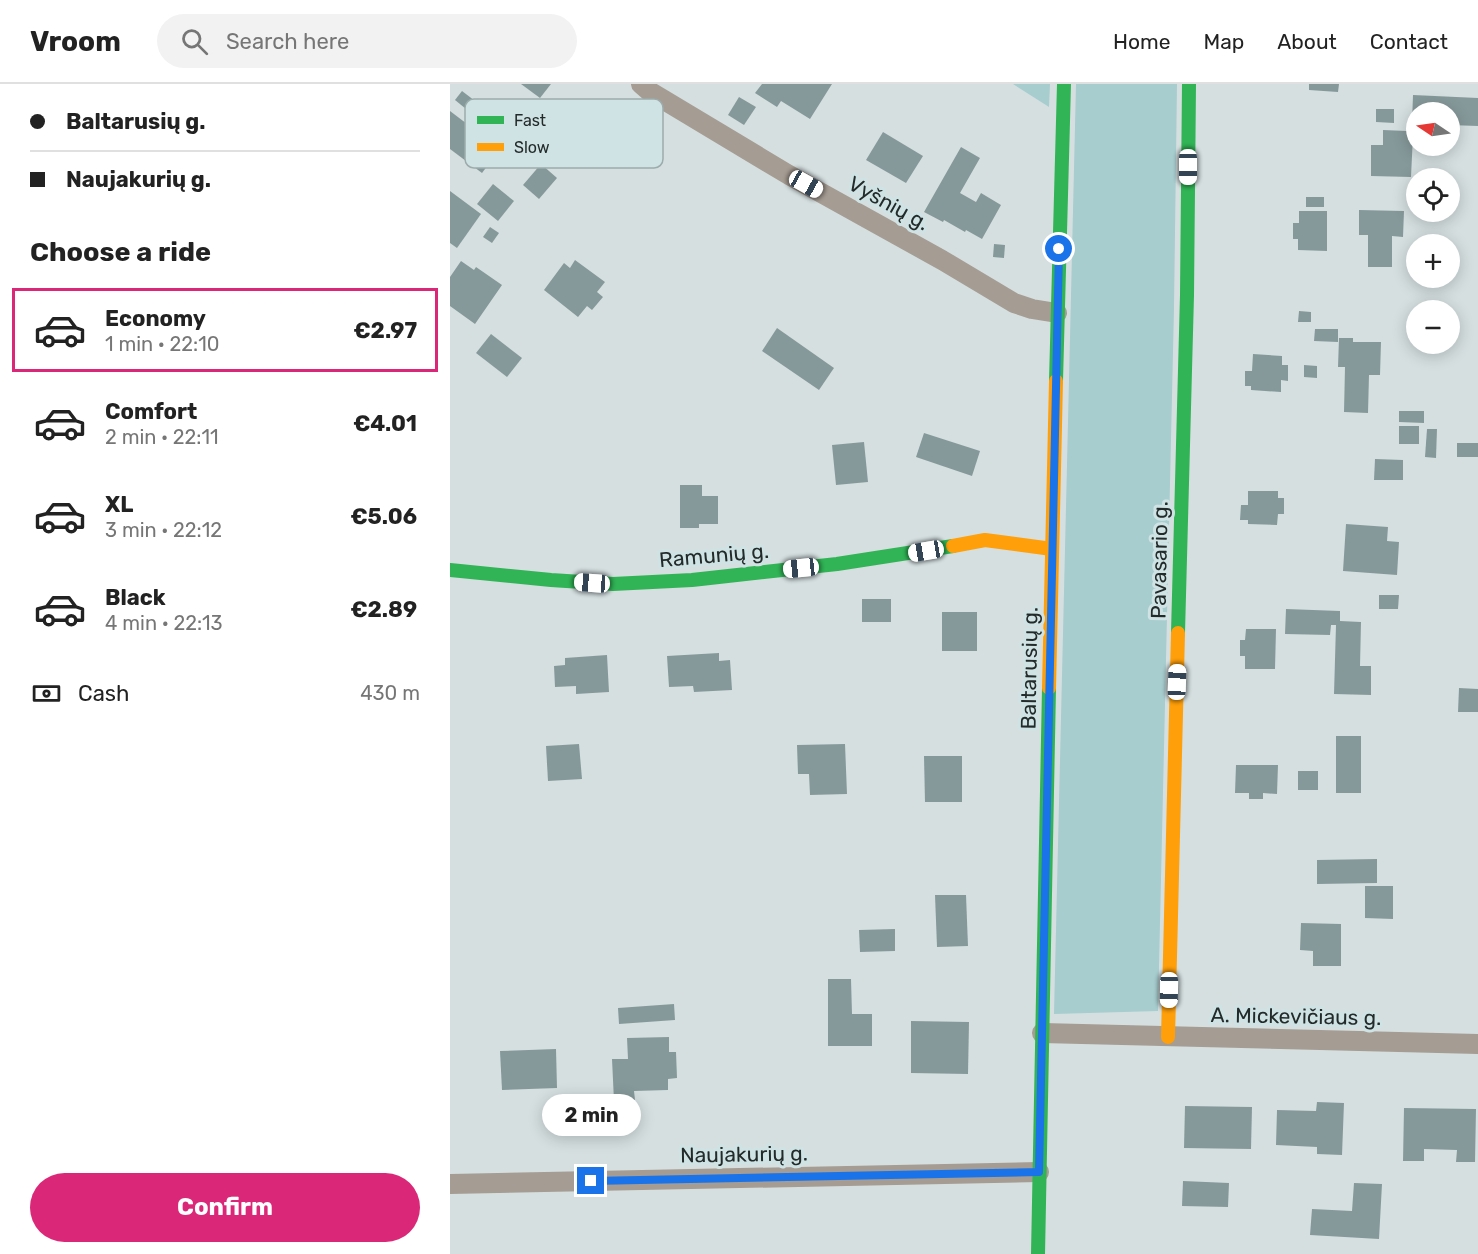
<!DOCTYPE html>
<html lang="en">
<head>
<meta charset="utf-8">
<style>
  :root { --surface:#fff; --page:#f2f2f2; --text:#222; --muted:#767676; --line:#e0e0e0; --accent:#db2777 }
  body { margin:0; font-family:Rubik,sans-serif; background:var(--page); color:var(--text); height:100vh; display:flex; flex-direction:column; font-size:22px; white-space:nowrap }
  * { box-sizing:border-box; margin:0 }
  p { font-size:20px; color:var(--muted) }
  .icon { flex:none; width:33px; height:33px; fill:none; stroke:currentColor; stroke-width:2; stroke-linecap:round; stroke-linejoin:round }
  .map { position:relative; flex:1; overflow:hidden }
  .sheet { display:flex; flex-direction:column; background:var(--surface); width:450px }
  .sheet>* { flex:none }
  .guide { display:grid; align-content:center; height:132px; padding:0 30px; background:var(--surface) }
  .needle { width:39px; rotate:283deg }
  .controls { position:absolute; left:956px; top:18px; display:grid; gap:12px }
  .controls a { display:grid; place-items:center; width:54px; height:54px; border-radius:50%; background:var(--surface); box-shadow:0 3px 15px #0003; font-size:30px }
  .end { position:absolute; width:27px; height:27px; margin:-14px; border:8px solid #1a73e8; background:#fff; box-shadow:0 0 0 3px #fff }
  .from { border-radius:50% }
  .bubble { position:absolute; height:42px; border-radius:21px; background:var(--surface); box-shadow:0 3px 15px #0003; font-size:20px; font-weight:700; line-height:42px; text-align:center }
  .car { position:absolute; width:18px; height:36px; margin:-18px -9px; border-radius:8px; box-shadow:0 0 4px 2px #0007; background:linear-gradient(#fff 24%,#345 0 40%,#fff 0 76%,#345 0 86%,#fff 0) }
  .guide b { display:flex; align-items:center; gap:21px; height:57px; font-size:22px }
  .guide b+b { border-top:2px solid var(--line) }
  .guide i { width:15px; height:15px; background:var(--text) }
  ul { padding:0; list-style:none }
  li { display:flex; align-items:center; gap:18px; height:84px; margin:0 12px 9px; padding:0 18px; border:3px solid transparent; border-radius:0px }
  li div { flex:1 }
  li b { display:block; font-size:22px }
  li em { font-style:normal; font-weight:700 }
  li.active { border-color:var(--accent) }
  li>.icon { width:54px; height:54px; stroke-width:1.5 }
  h2 { padding:0 30px; font-size:27px; line-height:72px }
  .pay { display:flex; align-items:center; gap:15px; height:66px; padding:0 30px; font-size:22px }
  .pay p { margin-inline-start:auto }
  .button { display:flex; gap:12px; margin-top:auto; padding:12px 30px }
  .button a { flex:1; height:69px; border-radius:36px; background:var(--accent); color:#fff; font-size:24px; font-weight:700; line-height:69px; text-align:center }
  header { display:flex; align-items:center; gap:36px; box-sizing:border-box; height:84px; padding:0 30px; background:var(--surface); border-bottom:2px solid var(--line) }
  header strong { font-size:28px }
  nav { display:flex; gap:33px; margin-inline-start:auto; font-size:21px }
  .search { width:420px; height:54px; background:var(--page); display:flex; align-items:center; gap:15px; box-sizing:border-box; padding:0 21px; border-radius:33px; color:var(--muted); font-size:22px }
  main { display:flex; flex:1; min-height:0 }
  .map>svg:first-child { display:block }
</style>
</head>
<body>
<header>
<strong>Vroom</strong>
<div class="search"><svg class="icon" aria-label="search" viewBox="0 0 24 24"><circle cx="10" cy="10" r="6"/><path d="M15 15l6 6"/></svg>Search here</div>
<nav><a>Home</a><a>Map</a><a>About</a><a>Contact</a></nav>
</header>
<main>
<section class="sheet">
<div class="guide">
<b><i class="from"></i>Baltarusių g.</b>
<b><i></i>Naujakurių g.</b>
</div>
<h2>Choose a ride</h2>
<ul>
<li class="active"><svg class="icon" aria-label="car" viewBox="0 0 24 24"><path d="M5 17H2v-5l4-1 3-4h7l3 4 3 1v5h-3M9 17h6M6 11h13"/><circle cx="7" cy="17" r="2"/><circle cx="17" cy="17" r="2"/></svg><div><b>Economy</b><p>1 min · 22:10</p></div><em>€2.97</em></li>
<li><svg class="icon" aria-label="car" viewBox="0 0 24 24"><path d="M5 17H2v-5l4-1 3-4h7l3 4 3 1v5h-3M9 17h6M6 11h13"/><circle cx="7" cy="17" r="2"/><circle cx="17" cy="17" r="2"/></svg><div><b>Comfort</b><p>2 min · 22:11</p></div><em>€4.01</em></li>
<li><svg class="icon" aria-label="car" viewBox="0 0 24 24"><path d="M5 17H2v-5l4-1 3-4h7l3 4 3 1v5h-3M9 17h6M6 11h13"/><circle cx="7" cy="17" r="2"/><circle cx="17" cy="17" r="2"/></svg><div><b>XL</b><p>3 min · 22:12</p></div><em>€5.06</em></li>
<li><svg class="icon" aria-label="car" viewBox="0 0 24 24"><path d="M5 17H2v-5l4-1 3-4h7l3 4 3 1v5h-3M9 17h6M6 11h13"/><circle cx="7" cy="17" r="2"/><circle cx="17" cy="17" r="2"/></svg><div><b>Black</b><p>4 min · 22:13</p></div><em>€2.89</em></li>
</ul>
<div class="pay"><svg class="icon" aria-label="cash" viewBox="0 0 24 24"><path d="M3 7h18v10H3z"/><circle cx="12" cy="12" r="2"/></svg>Cash<p>430 m</p></div>
<div class="button"><a>Confirm</a></div>
</section>
<div class="map">
<svg width="1028" height="1170" viewBox="0 0 1028 1170">
  <rect width="100%" height="100%" fill="#d5dfe0"/>
  <g fill="#a7cdcf">
    <path d="M563,0H600L599,23Z"/>
    <path d="M626,0H727L724,224L708,927L604,930Z"/>
  </g>
  <g fill="#86999a">
    <path d="M71,0H101L90,14Z"/>
    <path d="M312,0H382L360,35L331,17L327,23L305,9Z"/>
    <path d="M859,0H889L888,8L859,6Z"/>
    <path d="M12,7L29,20L21,29L5,16Z"/>
    <path d="M963,11L1028,14V42L999,41V28H966V39H962Z"/>
    <path d="M289,13L306,23L294,41L278,31Z"/>
    <path d="M926,25H944V39L926,38Z"/>
    <path d="M0,27L50,65L32,89L0,65Z"/>
    <path d="M933,46L957,47V51H963L961,93L921,92V61H933Z"/>
    <path d="M433,48L473,72L456,99L416,76Z"/>
    <path d="M511,63L530,74L510,109L526,118L531,109L551,121L532,155L516,146L515,148L494,136L493,138L474,128Z"/>
    <path d="M91,80L107,94L89,115L73,101Z"/>
    <path d="M43,100L64,117L48,137L27,120Z"/>
    <path d="M0,107L31,130L7,164L0,159Z"/>
    <rect x="856" y="113" width="18" height="10"/>
    <path d="M909,126L954,127L953,153L942,152V183H918V151H909Z"/>
    <path d="M849,127H877V167L848,166V155H843V139H849Z"/>
    <path d="M40,143L49,149L42,159L33,153Z"/>
    <path d="M544,160L555,161L554,174L543,173Z"/>
    <path d="M125,176L155,198L147,208L153,213L142,226L137,222L128,233L94,206L114,179L120,184Z"/>
    <path d="M11,177L24,186L26,183L52,201L25,240L0,222V193Z"/>
    <path d="M849,227L861,228V238H848Z"/>
    <path d="M327,244L384,284L369,306L312,267Z"/>
    <path d="M865,245H888V258L864,257Z"/>
    <path d="M41,250L72,274L57,293L26,269Z"/>
    <path d="M889,254H903V258H931L930,291H919L918,329L894,328L895,283H888Z"/>
    <path d="M803,270L832,272V281H838V297L831,296V308L801,306V302H795V287H802Z"/>
    <path d="M854,281L867,282V294L854,293Z"/>
    <path d="M949,327H974V339L949,338Z"/>
    <rect x="949" y="342" width="20" height="18"/>
    <path d="M977,345H987L986,374L975,373Z"/>
    <path d="M474,349L530,367L522,392L466,373Z"/>
    <path d="M414,358L418,398L386,401L382,361Z"/>
    <rect x="1007" y="359" width="21" height="14"/>
    <path d="M925,375L953,376V396H924Z"/>
    <path d="M230,401H252V412H268V440H249V444H230Z"/>
    <path d="M798,407H828V414H834V430H828L827,441L798,440V436H790L791,421H798Z"/>
    <path d="M896,440L938,443L937,457L949,458L947,491L893,487Z"/>
    <path d="M929,511H949L948,525H929Z"/>
    <rect x="412" y="515" width="29" height="23"/>
    <path d="M836,525L890,527V537L911,538L910,582H921V611L884,610L886,541H881L880,551L835,550Z"/>
    <rect x="492" y="528" width="35" height="39"/>
    <path d="M796,545H826L825,585H795V572H790V556H795Z"/>
    <path d="M269,569V577L280,576L282,606L244,608L243,602L219,603L217,572Z"/>
    <path d="M157,571L159,608L126,610V602L105,603L104,582L115,581V574Z"/>
    <path d="M1009,604L1028,605V628H1008Z"/>
    <rect x="886" y="652" width="25" height="57"/>
    <path d="M129,660L132,695L98,697L96,662Z"/>
    <path d="M395,660L397,710L360,711L359,690H348L347,661Z"/>
    <path d="M474,672H512V718H475Z"/>
    <path d="M786,681H828L827,710L813,709V715H799V709H785Z"/>
    <rect x="848" y="687" width="20" height="19"/>
    <path d="M927,775V799L867,800V776Z"/>
    <path d="M915,802H943V835L915,834Z"/>
    <path d="M485,811H516L518,862L487,863Z"/>
    <path d="M851,839L891,840V882H863V867L850,866Z"/>
    <path d="M445,845V867L410,868L409,846Z"/>
    <path d="M378,895H401L402,930H422V962H378Z"/>
    <path d="M224,920L225,936L169,940L168,924Z"/>
    <path d="M461,937L519,938L518,990L461,989Z"/>
    <path d="M219,953V968H226L227,994L218,995V1006L184,1007L185,1016L164,1017L162,975H178L177,954Z"/>
    <path d="M106,965L107,1004L52,1006L50,967Z"/>
    <path d="M867,1018L894,1019L892,1071L867,1070V1063L826,1061L827,1026L866,1027Z"/>
    <path d="M735,1022L802,1023L801,1065L734,1064Z"/>
    <path d="M954,1024L1026,1025L1025,1078H1006L1007,1066L974,1065V1077H953Z"/>
    <path d="M733,1097L779,1099L778,1123L732,1122Z"/>
    <path d="M904,1099L932,1100L929,1155L860,1151L862,1125L902,1127Z"/>
  </g>
  <g fill="none" stroke-linecap="round" stroke-linejoin="round">
    <g stroke="#a59c93" stroke-width="20">
      <path d="M191,0L199,7L339,91L492,176L564,219L582,225L607,229"/>
      <path d="M592,949L1028,960"/>
      <path d="M0,1100L589,1088"/>
    </g>
    <g stroke="#30b455" stroke-width="14">
      <path d="M606,297L614,0"/>
      <path d="M0,486L101,496L163,500L242,496L387,480L503,462"/>
      <path d="M728,549L737,211L739,0"/>
      <path d="M588,1170L599,604"/>
    </g>
    <g stroke="#ff9f0a" stroke-width="14">
      <path d="M503,462L535,456L602,465"/>
      <path d="M599,604L606,297"/>
      <path d="M718,953L728,549"/>
    </g>
  </g>
  <g fill="none" stroke-linecap="round" stroke-linejoin="round">
    <path stroke="#1a73e8" stroke-width="8" d="M141,1097L589,1088L609,165"/>
  </g>
  <g text-anchor="middle" dominant-baseline="central" stroke-width="6" stroke-linejoin="round" paint-order="stroke">
    <g font-size="21" fill="#232a2a" stroke="#d0e3e4">
      <text transform="translate(439 119) rotate(29)">Vyšnių g.</text>
      <text transform="translate(264 471) rotate(-5)">Ramunių g.</text>
      <text transform="translate(709 476) rotate(-89)">Pavasario g.</text>
      <text transform="translate(579 584) rotate(-89)">Baltarusių g.</text>
      <text transform="translate(846 932) rotate(1)">A. Mickevičiaus g.</text>
      <text transform="translate(294 1070) rotate(-1)">Naujakurių g.</text>
    </g>
  </g>
  <rect x="15" y="15" width="198" height="69" rx="9" fill="#d0e3e4" stroke="#9cacac" stroke-width="1.5"/>
  <rect x="27" y="32" width="27" height="8" fill="#30b455"/>
  <rect x="27" y="59" width="27" height="8" fill="#ff9f0a"/>
  <g font-size="16" fill="#232a2a">
    <text x="64" y="42">Fast</text>
    <text x="64" y="69">Slow</text>
  </g>
</svg>
<div class="controls">
<a><svg class="needle" viewBox="-14 -14 28 28"><path d="M0-13l5 13h-10z" fill="#e53935"/><path d="M0 13l5-13h-10z" fill="#767676"/></svg></a>
<a><svg class="icon" aria-label="locate" viewBox="0 0 24 24"><circle cx="12" cy="12" r="6"/><path d="M12 2v4M12 18v4M2 12h4M18 12h4"/></svg></a>
<a>+</a>
<a>−</a>
</div>
<i class="end from" style="left:609px;top:165px"></i>
<i class="end" style="left:141px;top:1097px"></i>
<div class="bubble" style="left:92px;top:1010px;width:99px">2 min</div>
<i class="car" style="left:738px;top:83px;rotate:180deg"></i>
<i class="car" style="left:356px;top:100px;rotate:119deg"></i>
<i class="car" style="left:476px;top:467px;rotate:260deg"></i>
<i class="car" style="left:351px;top:484px;rotate:264deg"></i>
<i class="car" style="left:142px;top:499px;rotate:274deg"></i>
<i class="car" style="left:727px;top:598px;rotate:2deg"></i>
<i class="car" style="left:719px;top:906px;rotate:181deg"></i>
</div>
</main>
</body>
</html>
